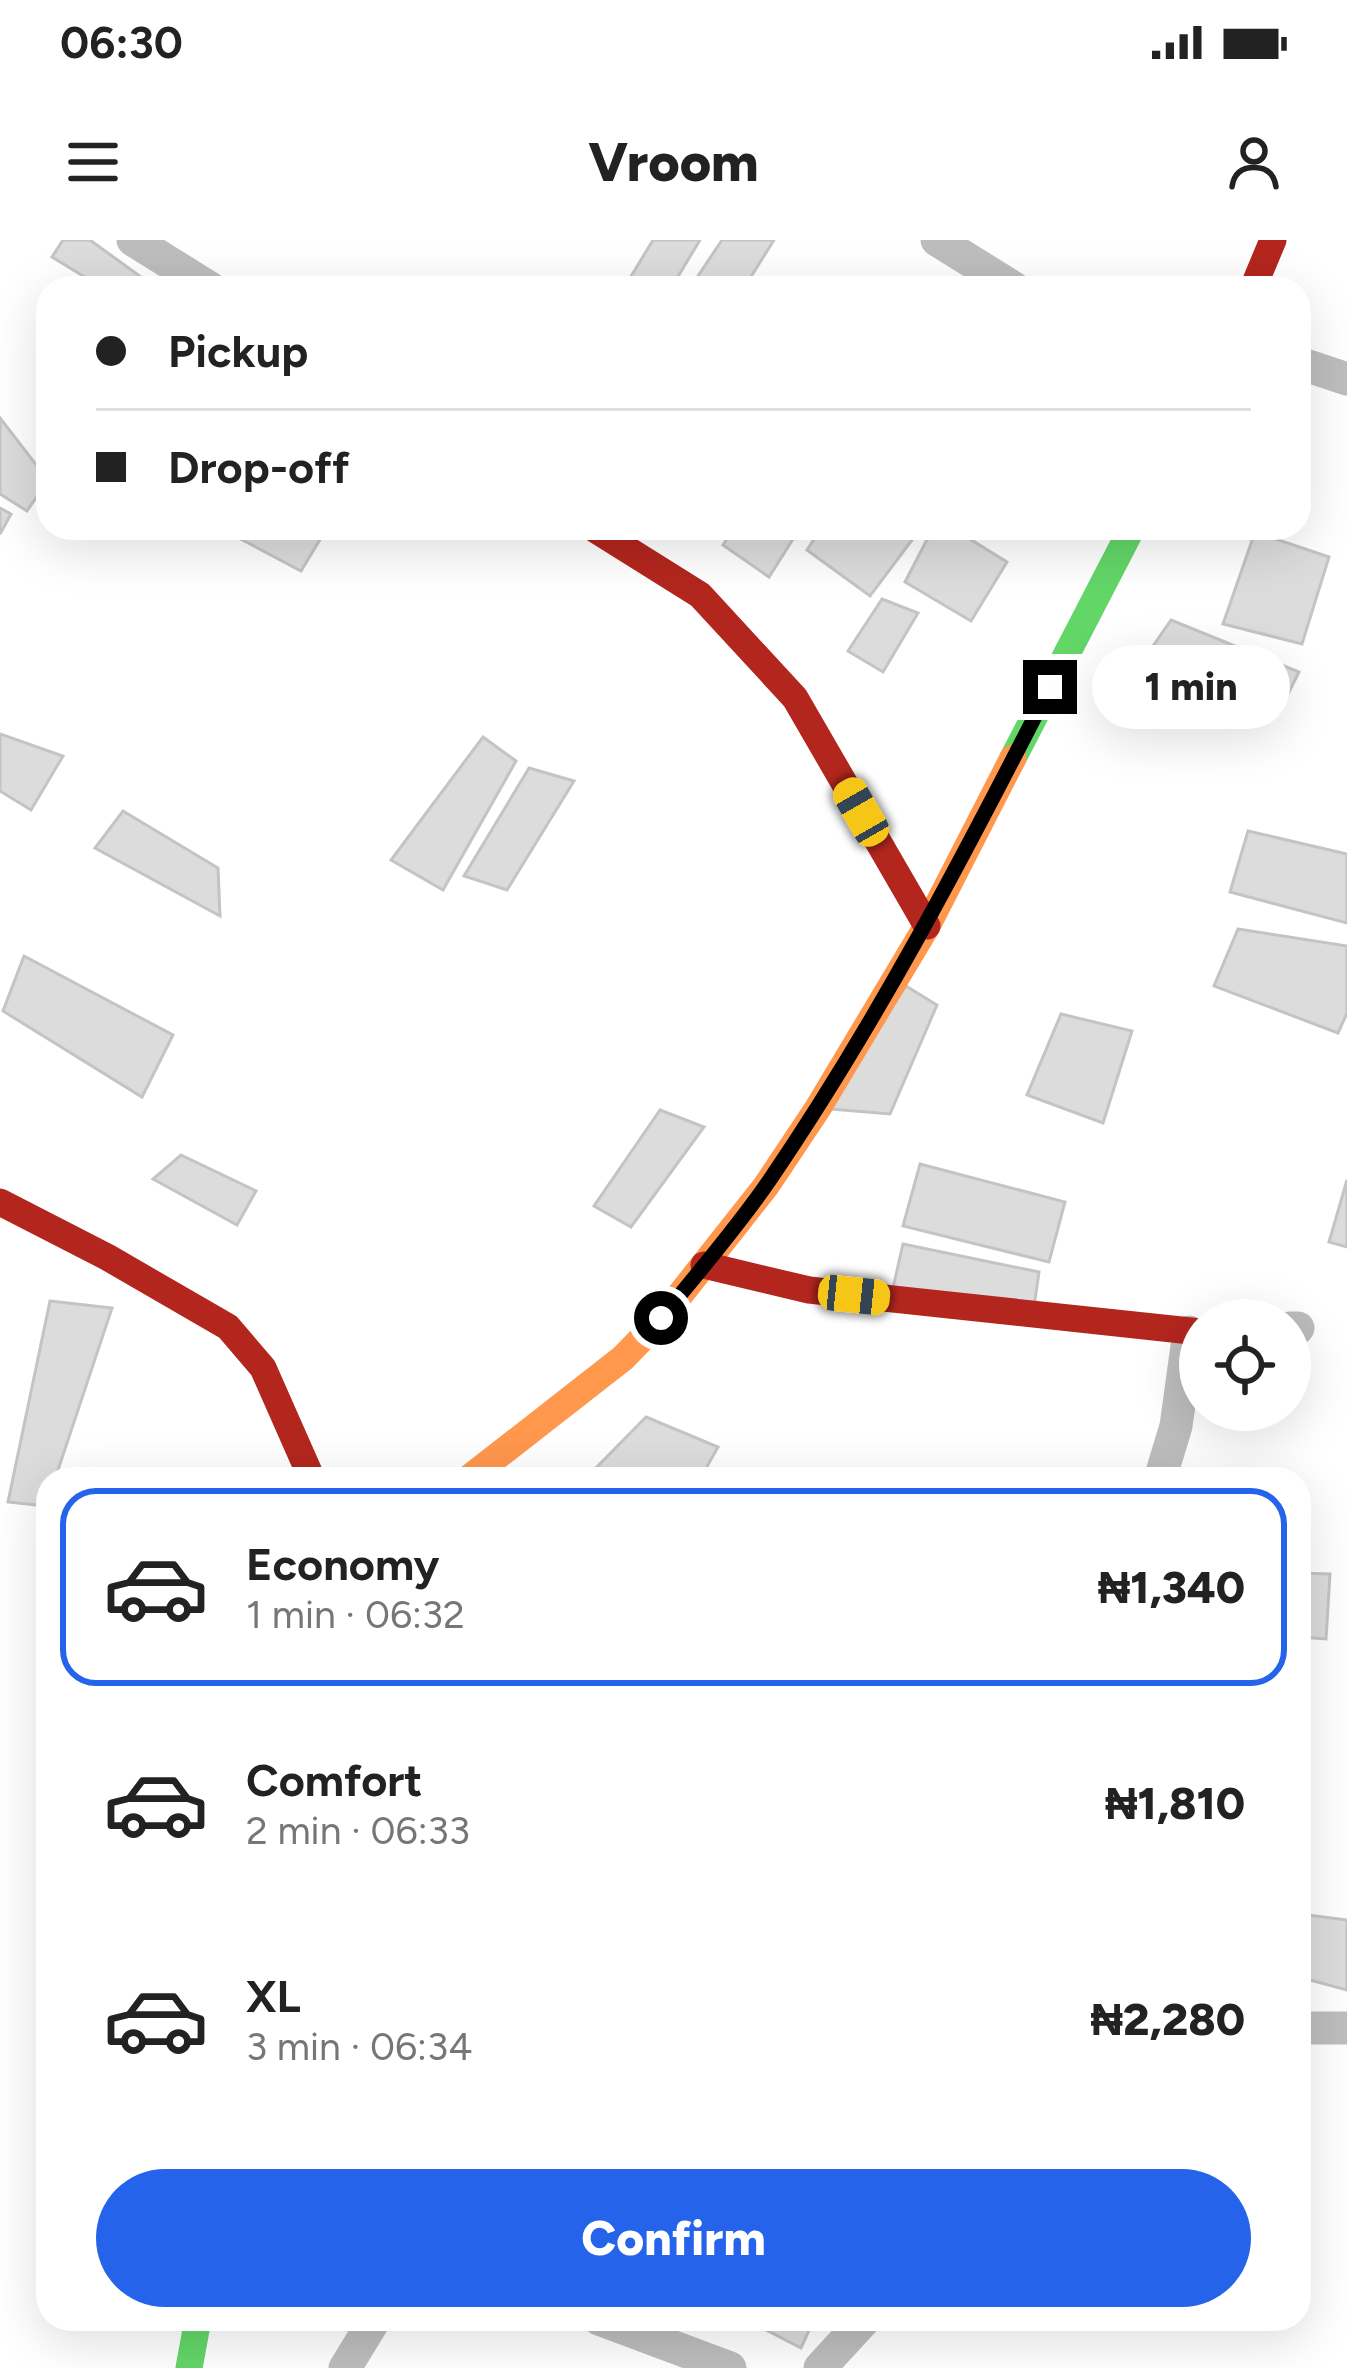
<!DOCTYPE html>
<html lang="en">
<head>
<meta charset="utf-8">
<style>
  :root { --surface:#fff; --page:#f6f6f6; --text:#222; --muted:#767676; --line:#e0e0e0; --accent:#2563eb }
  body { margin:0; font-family:Figtree,sans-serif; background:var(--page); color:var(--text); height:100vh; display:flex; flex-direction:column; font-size:45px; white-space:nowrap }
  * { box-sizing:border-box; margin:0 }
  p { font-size:39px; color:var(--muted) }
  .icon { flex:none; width:66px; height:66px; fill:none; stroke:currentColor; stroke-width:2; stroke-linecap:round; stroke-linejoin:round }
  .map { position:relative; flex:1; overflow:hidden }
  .side { position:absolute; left:36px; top:1227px; width:1275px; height:864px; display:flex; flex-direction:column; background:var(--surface); border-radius:36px; box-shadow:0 12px 48px #0002 }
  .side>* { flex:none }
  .banner { position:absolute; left:36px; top:36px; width:1275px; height:264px; border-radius:36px; box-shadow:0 12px 48px #0002; display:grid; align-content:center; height:264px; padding:0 60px; background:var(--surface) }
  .fabs { position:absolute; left:1179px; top:1059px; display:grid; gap:24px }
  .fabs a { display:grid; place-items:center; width:132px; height:132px; border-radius:50%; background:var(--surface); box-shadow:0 12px 48px #0002; font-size:60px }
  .end { position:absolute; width:54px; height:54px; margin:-27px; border:15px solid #000; background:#fff; box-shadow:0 0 0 6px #fff }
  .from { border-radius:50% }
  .bubble { position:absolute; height:84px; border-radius:42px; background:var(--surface); box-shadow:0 12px 48px #0002; font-size:39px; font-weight:800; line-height:84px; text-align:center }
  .car { position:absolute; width:36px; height:72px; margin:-36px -18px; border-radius:15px; box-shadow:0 0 9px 3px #0007; background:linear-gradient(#f5c518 24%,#345 0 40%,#f5c518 0 76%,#345 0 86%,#f5c518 0) }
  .banner b { display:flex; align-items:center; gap:42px; height:114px; font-size:45px }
  .banner b+b { border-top:3px solid var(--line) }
  .banner i { width:30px; height:30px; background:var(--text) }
  ul { padding:21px 0 0; list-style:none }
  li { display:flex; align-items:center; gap:36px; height:198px; margin:0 24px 18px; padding:0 36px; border:6px solid transparent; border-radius:36px }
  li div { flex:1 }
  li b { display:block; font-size:45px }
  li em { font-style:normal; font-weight:800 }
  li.on { border-color:var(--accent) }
  li>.icon { width:108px; height:108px; stroke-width:1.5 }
  .button { display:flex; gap:24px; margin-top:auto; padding:24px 60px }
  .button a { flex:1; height:138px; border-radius:72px; background:var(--accent); color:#fff; font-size:48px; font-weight:800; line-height:138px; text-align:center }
  .status { display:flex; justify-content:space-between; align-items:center; height:84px; padding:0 60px; background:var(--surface); direction:ltr }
  .status svg { height:33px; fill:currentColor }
  header { display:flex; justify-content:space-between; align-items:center; height:156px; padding:0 60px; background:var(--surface); font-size:54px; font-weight:800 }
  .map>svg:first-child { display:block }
</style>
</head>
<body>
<div class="status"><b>06:30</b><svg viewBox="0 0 49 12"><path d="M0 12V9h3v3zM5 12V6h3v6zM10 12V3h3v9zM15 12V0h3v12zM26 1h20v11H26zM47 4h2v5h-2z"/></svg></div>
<header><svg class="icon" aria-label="menu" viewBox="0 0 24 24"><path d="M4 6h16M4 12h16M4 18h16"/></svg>Vroom<svg class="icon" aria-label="person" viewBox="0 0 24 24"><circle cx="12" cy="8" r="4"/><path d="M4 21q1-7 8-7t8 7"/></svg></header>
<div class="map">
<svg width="1347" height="2128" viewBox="0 0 1347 2128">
  <rect width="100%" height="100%" fill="#fff"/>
  <g fill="#dcdcdc" stroke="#c4c4c4" stroke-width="3">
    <path d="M63,0H90L152,45L151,48H103L52,17Z"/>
    <path d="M653,0H700L671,48H624Z"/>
    <path d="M722,0H774L744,48H690Z"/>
    <path d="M0,178L48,240L27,271L0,254Z"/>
    <path d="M0,268L11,274L0,294Z"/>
    <path d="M236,288H327L301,331L233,295Z"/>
    <path d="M734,288H800L769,337L723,305Z"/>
    <path d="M821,288H921L870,356L807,310Z"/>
    <path d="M933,288H952L1007,322L971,381L905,342Z"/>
    <path d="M1255,292L1329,317L1302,404L1223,384Z"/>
    <path d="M882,359L918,373L883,432L848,411Z"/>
    <path d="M1171,380L1299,432L1287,456L1153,406Z"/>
    <path d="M0,494L63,516L31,570L0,551Z"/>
    <path d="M483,497L516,521L443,650L391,620Z"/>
    <path d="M529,528L574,541L507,650L464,636Z"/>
    <path d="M123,571L218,628L220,676L95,608Z"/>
    <path d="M1248,591L1347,614V683L1230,652Z"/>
    <path d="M1238,689L1347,706V773L1338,793L1214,746Z"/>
    <path d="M24,716L173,795L142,857L3,771Z"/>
    <path d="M906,746L937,765L890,874L818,868Z"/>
    <path d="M1061,774L1132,791L1103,883L1027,855Z"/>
    <path d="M660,870L704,887L631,987L594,966Z"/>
    <path d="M181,915L256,951L237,985L153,939Z"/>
    <path d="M920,924L1065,962L1049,1022L903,986Z"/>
    <path d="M1347,940V1007L1329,1002Z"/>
    <path d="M903,1004L1039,1032L1033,1074L893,1048Z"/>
    <path d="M50,1061L112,1068L55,1239H48L46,1266L8,1262Z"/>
    <path d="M646,1177L718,1207L700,1239H585Z"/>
    <path d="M1299,1333L1330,1334L1326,1399L1299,1397Z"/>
    <path d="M1308,1675L1347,1680V1750L1299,1737V1718Z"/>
    <path d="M745,2079H814L801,2108Z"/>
  </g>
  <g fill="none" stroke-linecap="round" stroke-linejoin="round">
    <g stroke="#bdbdbd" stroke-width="33">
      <path d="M133,0L210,48"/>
      <path d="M937,0L1014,48"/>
      <path d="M1299,123L1347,139"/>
      <path d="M1290,1088H1298"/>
      <path d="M1160,1239L1176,1186L1189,1092"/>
      <path d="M1299,1788H1347"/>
      <path d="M599,2079L730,2128"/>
      <path d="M345,2128L375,2079"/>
      <path d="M820,2128L865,2079"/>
    </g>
    <g stroke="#63d668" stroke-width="27">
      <path d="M1013,518L1132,288"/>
      <path d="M189,2128L198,2079"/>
    </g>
    <path stroke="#ff974d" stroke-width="27" d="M468,1239L623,1118L661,1079L766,946L818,868L927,686L1013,518"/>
    <g stroke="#b3261e" stroke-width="27">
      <path d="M1253,48L1273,0"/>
      <path d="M593,288L700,355L795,458L927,686"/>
      <path d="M0,962L107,1017L228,1087L263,1128L312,1239"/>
      <path d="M704,1025L809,1050L1200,1092"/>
    </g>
  </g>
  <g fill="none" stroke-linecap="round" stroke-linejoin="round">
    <path stroke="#000" stroke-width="15" d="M661,1078C697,1034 736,989 769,941C876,784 964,616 1050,447"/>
  </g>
</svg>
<div class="fabs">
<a><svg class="icon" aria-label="locate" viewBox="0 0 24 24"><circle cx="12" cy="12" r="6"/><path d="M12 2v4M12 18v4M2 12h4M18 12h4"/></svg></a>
</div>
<i class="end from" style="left:661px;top:1078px"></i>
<i class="end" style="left:1050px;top:447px"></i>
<div class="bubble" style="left:1092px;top:405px;width:198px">1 min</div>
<i class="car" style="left:861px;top:572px;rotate:330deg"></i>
<i class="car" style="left:854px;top:1055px;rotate:96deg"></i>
<div class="banner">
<b><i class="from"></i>Pickup</b>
<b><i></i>Drop-off</b>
</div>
<section class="side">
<ul>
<li class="on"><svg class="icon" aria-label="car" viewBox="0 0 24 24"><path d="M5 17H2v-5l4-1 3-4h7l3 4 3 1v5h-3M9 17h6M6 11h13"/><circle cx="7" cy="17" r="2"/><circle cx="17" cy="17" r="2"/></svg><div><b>Economy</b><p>1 min · 06:32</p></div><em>₦1,340</em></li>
<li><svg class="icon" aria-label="car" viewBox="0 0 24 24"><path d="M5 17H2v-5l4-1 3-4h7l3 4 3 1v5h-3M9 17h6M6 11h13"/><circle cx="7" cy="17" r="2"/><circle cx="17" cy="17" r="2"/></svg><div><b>Comfort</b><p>2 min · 06:33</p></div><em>₦1,810</em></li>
<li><svg class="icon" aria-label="car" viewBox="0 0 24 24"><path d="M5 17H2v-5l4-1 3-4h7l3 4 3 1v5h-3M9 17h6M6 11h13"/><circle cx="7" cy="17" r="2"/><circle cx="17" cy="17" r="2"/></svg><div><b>XL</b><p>3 min · 06:34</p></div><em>₦2,280</em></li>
</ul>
<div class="button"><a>Confirm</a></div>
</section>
</div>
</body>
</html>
